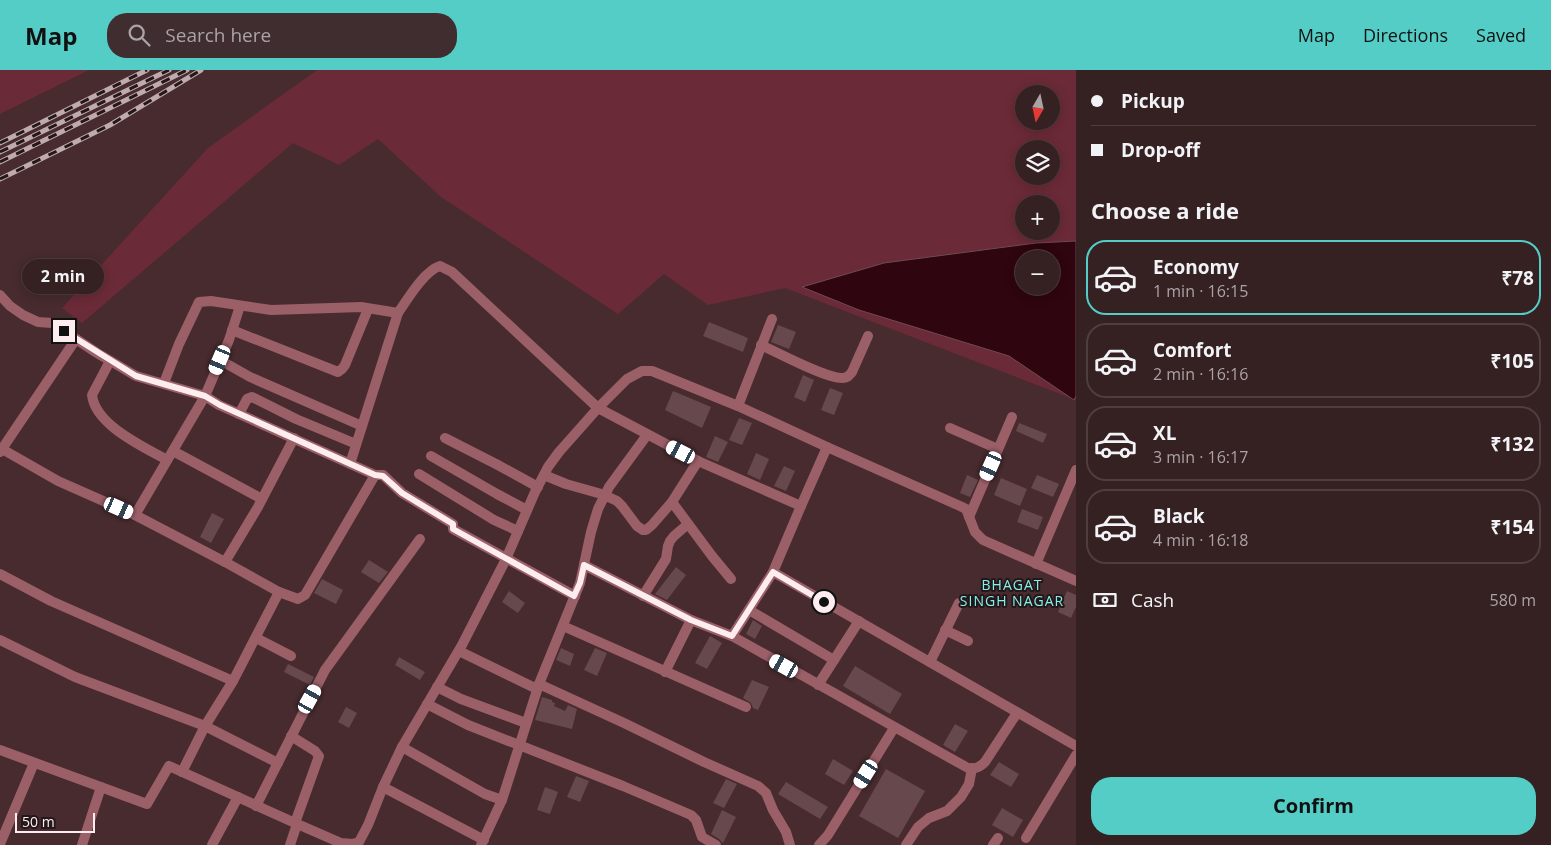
<!DOCTYPE html>
<html lang="en">
<head>
<meta charset="utf-8">
<style>
  :root { --surface:#352022; --page:#402d2f; --text:#f1f3f6; --muted:#aaa3a5; --line:#4f3e40; --accent:#54cdc7 }
  body { margin:0; font-family:"Open Sans",sans-serif; background:var(--page); color:var(--text); height:100vh; display:flex; flex-direction:column; font-size:19px; white-space:nowrap }
  * { box-sizing:border-box; margin:0 }
  p { font-size:16px; color:var(--muted) }
  .icon { flex:none; width:28px; height:28px; fill:none; stroke:currentColor; stroke-width:2; stroke-linecap:round; stroke-linejoin:round }
  .map { position:relative; flex:1; overflow:hidden }
  .sheet { display:flex; flex-direction:column; background:var(--surface); width:475px }
  .sheet>* { flex:none }
  .top-card { display:grid; align-content:center; height:110px; padding:0 15px; background:var(--surface) }
  .needle { width:32px; rotate:189deg }
  .controls { position:absolute; left:1015px; top:15px; display:grid; gap:10px }
  .controls a { display:grid; place-items:center; width:45px; height:45px; border-radius:50%; background:var(--surface); box-shadow:0 2px 12px #0003,0 0 0 1px var(--line); font-size:25px }
  .scale { position:absolute; left:15px; bottom:12px; width:80px; box-sizing:border-box; padding-left:5px; border:2px solid #fdedef; border-top:0; font-size:14px; line-height:18px; white-space:nowrap; color:#fdedef; -webkit-text-stroke:4px #241719; paint-order:stroke }
  .end { position:absolute; width:22px; height:22px; margin:-11px; border:6px solid #fdedef; background:#111; box-shadow:0 0 0 2px #111 }
  .from { border-radius:50% }
  .bubble { position:absolute; height:35px; border-radius:18px; background:var(--surface); box-shadow:0 2px 12px #0003,0 0 0 1px var(--line); font-size:16px; font-weight:700; line-height:35px; text-align:center }
  .car { position:absolute; width:15px; height:30px; margin:-15px -8px; border-radius:6px; box-shadow:0 0 4px 1px #0007; background:linear-gradient(#fff 24%,#345 0 40%,#fff 0 76%,#345 0 86%,#fff 0) }
  .top-card b { display:flex; align-items:center; gap:18px; height:48px; font-size:19px }
  .top-card b+b { border-top:1px solid var(--line) }
  .top-card i { width:12px; height:12px; background:var(--text) }
  ul { padding:0; list-style:none }
  li { display:flex; align-items:center; gap:15px; height:75px; margin:0 10px 8px; padding:0 5px; border:2px solid var(--line); border-radius:20px }
  li div { flex:1 }
  li b { display:block; font-size:19px }
  li em { font-style:normal; font-weight:700 }
  li.on { border-color:var(--accent) }
  li>.icon { width:45px; height:45px; stroke-width:1.5 }
  h2 { padding:0 15px; font-size:22px; line-height:60px }
  .pay { display:flex; align-items:center; gap:12px; height:55px; padding:0 15px; font-size:19px }
  .pay p { margin-inline-start:auto }
  .action { display:flex; gap:10px; margin-top:auto; padding:10px 15px }
  .action a { flex:1; height:58px; border-radius:20px; background:var(--accent); color:#111; font-size:20px; font-weight:700; line-height:58px; text-align:center }
  header { display:flex; align-items:center; gap:30px; box-sizing:border-box; height:70px; padding:0 25px; background:var(--accent); color:#111 }
  header strong { font-size:24px }
  nav { display:flex; gap:28px; margin-inline-start:auto; font-size:18px }
  .search { width:350px; height:45px; background:var(--page); display:flex; align-items:center; gap:12px; box-sizing:border-box; padding:0 18px; border-radius:20px; color:var(--muted); font-size:19px }
  main { display:flex; flex:1; min-height:0 }
  .map>svg:first-child { display:block }
</style>
</head>
<body>
<header>
<strong>Map</strong>
<div class="search"><svg class="icon" aria-label="search" viewBox="0 0 24 24"><circle cx="10" cy="10" r="6"/><path d="M15 15l6 6"/></svg>Search here</div>
<nav><a>Map</a><a>Directions</a><a>Saved</a></nav>
</header>
<main>
<div class="map">
<svg width="1076" height="775" viewBox="0 0 1076 775">
  <rect width="100%" height="100%" fill="#472b2e"/>
  <g fill="#6b2a37" fill-rule="evenodd">
    <path d="M0,0H89L0,44Z"/>
    <path d="M317,0H1076V330L785,218L708,235L664,204L618,244L441,127L378,69L339,95L293,73L82,253L62,238L208,78ZM1024,24H1051V51H1024ZM1024,79H1051V106H1024ZM1024,134H1051V161H1024ZM1024,189H1051V216H1024Z"/>
  </g>
  <path fill="#2f050f" stroke="#6d4b52" fill-rule="evenodd" d="M1076,171V326L1074,330L1009,286L859,240L802,217L884,193L1036,173ZM1024,189H1051V216H1024Z"/>
  <g fill="#67484c">
    <path d="M709,252L748,268L743,282L703,266Z"/>
    <path d="M778,255L796,262L789,279L771,272Z"/>
    <path d="M803,305L814,310L805,332L794,327Z"/>
    <path d="M830,318L843,323L834,345L821,340Z"/>
    <path d="M673,321L711,337L702,358L665,340Z"/>
    <path d="M739,348L752,353L742,375L729,370Z"/>
    <path d="M1019,353L1047,364L1043,373L1016,361Z"/>
    <path d="M715,366L728,372L718,392L706,387Z"/>
    <path d="M756,383L769,389L760,410L747,404Z"/>
    <path d="M784,396L795,401L786,421L774,416Z"/>
    <path d="M967,405L978,410L970,427L960,423Z"/>
    <path d="M1037,405L1059,414L1053,427L1031,418Z"/>
    <path d="M1001,408L1027,419L1020,436L994,425Z"/>
    <path d="M1022,439L1043,447L1038,460L1017,452Z"/>
    <path d="M212,443L224,449L211,473L200,467Z"/>
    <path d="M369,490L388,502L379,513L361,502Z"/>
    <path d="M676,497L686,505L667,530L655,524Z"/>
    <path d="M322,509L343,520L336,534L314,523Z"/>
    <path d="M509,521L525,533L518,543L502,532Z"/>
    <path d="M1067,521L1076,525V537L1071,548L1058,542Z"/>
    <path d="M753,550L762,556L755,569L746,564Z"/>
    <path d="M710,566L722,573L707,599L695,593Z"/>
    <path d="M561,578L574,584L570,596L556,590Z"/>
    <path d="M595,578L607,583L597,606L584,600Z"/>
    <path d="M399,587L425,602L420,610L395,595Z"/>
    <path d="M288,594L314,607L310,615L284,602Z"/>
    <path d="M855,596L902,624L890,644L843,616Z"/>
    <path d="M752,610L769,617L758,640L753,638L751,633L743,628Z"/>
    <path d="M542,627L552,630V632L555,633L554,636L565,641L568,635L577,639L572,659L535,650Z"/>
    <path d="M346,637L357,643L349,658L338,652Z"/>
    <path d="M955,654L968,661L955,682L943,675Z"/>
    <path d="M833,689L853,701L844,715L825,704Z"/>
    <path d="M999,692L1019,704L1011,717L990,705Z"/>
    <path d="M886,699L925,721L898,768L859,746Z"/>
    <path d="M576,706L589,711L580,732L567,727Z"/>
    <path d="M726,709L737,714L724,738L713,733Z"/>
    <path d="M786,712L828,737L820,749L778,724Z"/>
    <path d="M545,717L558,722L550,744L537,740Z"/>
    <path d="M1002,738L1023,750L1013,767L992,755Z"/>
    <path d="M722,740L736,747L723,773L719,769L711,764Z"/>
  </g>
  <g fill="none" stroke-linecap="round" stroke-linejoin="round">
    <g stroke="#9b5f68" stroke-width="10">
      <path d="M0,225L10,236L23,245L38,252L52,253L97,283L136,306L205,326L219,335L375,405H383L402,423L453,454V459L575,526"/>
      <path d="M232,260L338,302L342,299L345,295L368,239"/>
      <path d="M761,275C779,283 825,308 842,308C847,308 849,306 852,302L868,266"/>
      <path d="M220,290L250,307L362,356"/>
      <path d="M110,291L92,325C95,355 144,377 167,390"/>
      <path d="M164,313L179,274L199,232L211,231L271,240L361,237L398,243"/>
      <path d="M738,336L772,249"/>
      <path d="M239,344L247,329L252,327L296,349L356,374"/>
      <path d="M950,358L998,379"/>
      <path d="M445,368L496,394L538,417"/>
      <path d="M2,379L58,411L135,445"/>
      <path d="M173,381L262,429"/>
      <path d="M0,382L76,269"/>
      <path d="M431,386L497,424L527,440"/>
      <path d="M350,394L398,243C407,230 424,201 440,196L452,202L598,338L627,309L642,301H652L738,336L827,377"/>
      <path d="M419,404L494,450L518,461"/>
      <path d="M544,405L566,414L605,425"/>
      <path d="M604,425L617,431L622,436L637,456L643,460H646L652,455L672,432L698,391"/>
      <path d="M672,432L712,486L731,509"/>
      <path d="M969,447L1012,347"/>
      <path d="M225,492L258,437L294,368"/>
      <path d="M1036,494L1076,400"/>
      <path d="M584,495L691,550L732,566L773,502L801,436"/>
      <path d="M773,502L1076,676"/>
      <path d="M0,504L51,531L233,611"/>
      <path d="M279,522L298,529L305,525L375,405"/>
      <path d="M643,526L666,489L668,476L670,471L674,466L688,454"/>
      <path d="M749,540L834,590"/>
      <path d="M563,556L746,637"/>
      <path d="M945,560L968,571"/>
      <path d="M732,566L968,698C975,699 979,698 985,692L1017,643"/>
      <path d="M256,568L291,586"/>
      <path d="M0,570L75,607L205,656L278,693"/>
      <path d="M459,581L537,619"/>
      <path d="M930,592L959,533"/>
      <path d="M665,602L691,550"/>
      <path d="M539,614L624,653L704,692L758,716L766,723L773,740L786,762L790,775"/>
      <path d="M818,615L859,551"/>
      <path d="M437,617L461,629L526,653"/>
      <path d="M427,634L468,655L623,716L691,745L696,750L702,767L716,775"/>
      <path d="M291,666L315,681L319,686L295,753"/>
      <path d="M402,677L485,724L502,730"/>
      <path d="M0,680L147,734L169,696L295,753L341,773L353,774L359,772L368,755L383,717L402,677L462,575L506,489L535,422L548,397L559,382L598,338L698,391L801,436L827,377L960,436L966,439L975,462L983,470L1076,511"/>
      <path d="M182,702L205,656L233,611L279,522L225,492L135,445L205,326L229,270L240,236"/>
      <path d="M383,717L484,770"/>
      <path d="M256,736L325,600L420,469"/>
      <path d="M1026,768L1076,685"/>
      <path d="M0,774L34,693"/>
      <path d="M82,775L101,717"/>
      <path d="M212,775L238,727"/>
      <path d="M290,775L297,754"/>
      <path d="M481,775L502,730L539,614L580,513L591,462L598,439L609,417L647,365"/>
      <path d="M819,775L828,765L894,658"/>
      <path d="M906,775L918,757L929,748L947,741L961,727L969,714L972,698"/>
      <path d="M993,775L998,768"/>
    </g>
    <defs>
      <g id="rail">
        <path d="M0,73L147,0"/>
        <path d="M0,82L169,0"/>
        <path d="M0,92L187,0"/>
        <path d="M0,109L110,55L201,0"/>
      </g>
    </defs>
    <use href="#rail" stroke="#bfabae" stroke-width="5"/>
    <use href="#rail" stroke="#241719" stroke-width="3" stroke-dasharray="9" stroke-linecap="butt"/>
  </g>
  <g fill="none" stroke-linecap="round" stroke-linejoin="round">
    <path stroke="#fdedef" stroke-width="6" d="M64,261L136,306L205,326L220,335L375,405L383,406L402,423L453,454V459L574,526L580,513L584,495L691,550L732,566L773,502L824,532"/>
  </g>
  <g text-anchor="middle" dominant-baseline="central" stroke-width="4" stroke-linejoin="round" paint-order="stroke">
    <g font-size="14" letter-spacing="1" fill="#85f0ea" stroke="#241719">
      <text x="1012" y="514">BHAGAT<tspan x="1012" dy="16">SINGH NAGAR</tspan></text>
    </g>
  </g>
</svg>
<div class="controls">
<a><svg class="needle" viewBox="-14 -14 28 28"><path d="M0-13l5 13h-10z" fill="#e53935"/><path d="M0 13l5-13h-10z" fill="#aaa3a5"/></svg></a>
<a><svg class="icon" aria-label="layers" viewBox="0 0 24 24"><path d="M12 4l9 5-9 5-9-5zM3 14l9 5 9-5"/></svg></a>
<a>+</a>
<a>−</a>
</div>
<div class="scale">50 m</div>
<i class="end from" style="left:824px;top:532px"></i>
<i class="end" style="left:64px;top:261px"></i>
<div class="bubble" style="left:22px;top:189px;width:82px">2 min</div>
<i class="car" style="left:220px;top:290px;rotate:203deg"></i>
<i class="car" style="left:681px;top:382px;rotate:297deg"></i>
<i class="car" style="left:991px;top:396px;rotate:204deg"></i>
<i class="car" style="left:119px;top:438px;rotate:114deg"></i>
<i class="car" style="left:784px;top:596px;rotate:299deg"></i>
<i class="car" style="left:310px;top:629px;rotate:29deg"></i>
<i class="car" style="left:866px;top:704px;rotate:212deg"></i>
</div>
<section class="sheet">
<div class="top-card">
<b><i class="from"></i>Pickup</b>
<b><i></i>Drop-off</b>
</div>
<h2>Choose a ride</h2>
<ul>
<li class="on"><svg class="icon" aria-label="car" viewBox="0 0 24 24"><path d="M5 17H2v-5l4-1 3-4h7l3 4 3 1v5h-3M9 17h6M6 11h13"/><circle cx="7" cy="17" r="2"/><circle cx="17" cy="17" r="2"/></svg><div><b>Economy</b><p>1 min · 16:15</p></div><em>₹78</em></li>
<li><svg class="icon" aria-label="car" viewBox="0 0 24 24"><path d="M5 17H2v-5l4-1 3-4h7l3 4 3 1v5h-3M9 17h6M6 11h13"/><circle cx="7" cy="17" r="2"/><circle cx="17" cy="17" r="2"/></svg><div><b>Comfort</b><p>2 min · 16:16</p></div><em>₹105</em></li>
<li><svg class="icon" aria-label="car" viewBox="0 0 24 24"><path d="M5 17H2v-5l4-1 3-4h7l3 4 3 1v5h-3M9 17h6M6 11h13"/><circle cx="7" cy="17" r="2"/><circle cx="17" cy="17" r="2"/></svg><div><b>XL</b><p>3 min · 16:17</p></div><em>₹132</em></li>
<li><svg class="icon" aria-label="car" viewBox="0 0 24 24"><path d="M5 17H2v-5l4-1 3-4h7l3 4 3 1v5h-3M9 17h6M6 11h13"/><circle cx="7" cy="17" r="2"/><circle cx="17" cy="17" r="2"/></svg><div><b>Black</b><p>4 min · 16:18</p></div><em>₹154</em></li>
</ul>
<div class="pay"><svg class="icon" aria-label="cash" viewBox="0 0 24 24"><path d="M3 7h18v10H3z"/><circle cx="12" cy="12" r="2"/></svg>Cash<p>580 m</p></div>
<div class="action"><a>Confirm</a></div>
</section>
</main>
</body>
</html>
